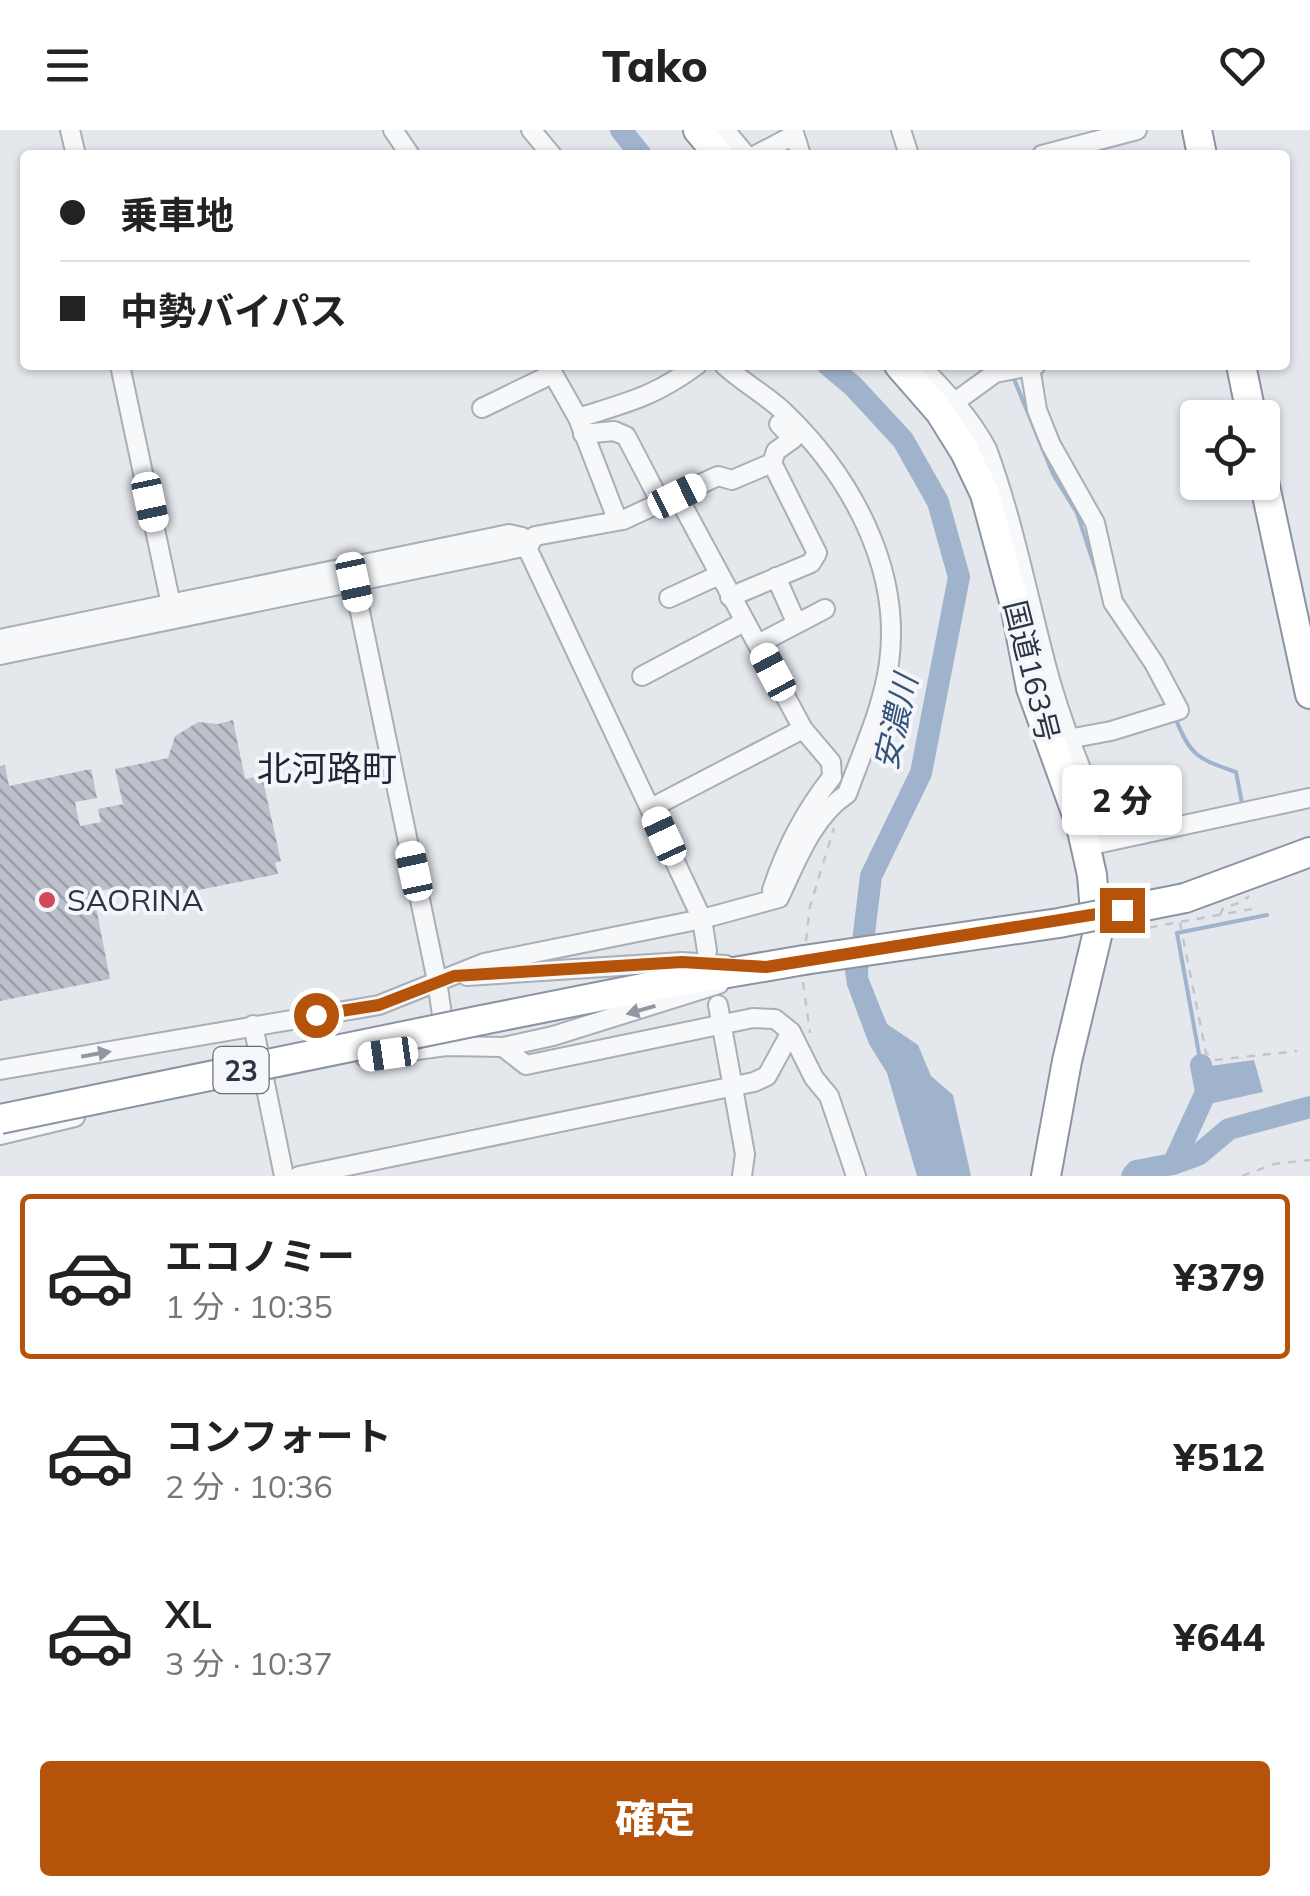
<!DOCTYPE html>
<html lang="ja">
<head>
<meta charset="utf-8">
<style>
  :root { --surface:#fff; --page:#f6f6f6; --text:#222; --muted:#767676; --line:#e0e0e0; --accent:#b45309 }
  body { margin:0; font-family:Mulish,"Noto Sans JP",sans-serif; background:var(--page); color:var(--text); height:100vh; display:flex; flex-direction:column; font-size:38px; white-space:nowrap }
  * { box-sizing:border-box; margin:0 }
  p { font-size:32px; color:var(--muted) }
  .icon { flex:none; width:55px; height:55px; fill:none; stroke:currentColor; stroke-width:2; stroke-linecap:round; stroke-linejoin:round }
  .map { position:relative; height:1046px; overflow:hidden }
  .panel { display:flex; flex-direction:column; background:var(--surface); flex:1 }
  .panel>* { flex:none }
  .guide { position:absolute; left:20px; top:20px; width:1270px; height:220px; border-radius:10px; box-shadow:0 2px 8px #0004; display:grid; align-content:center; height:220px; padding:0 40px; background:var(--surface) }
  .buttons { position:absolute; left:1180px; top:270px; display:grid; gap:20px }
  .buttons a { display:grid; place-items:center; width:100px; height:100px; border-radius:10px; background:var(--surface); box-shadow:0 2px 8px #0004; font-size:50px }
  .end { position:absolute; width:45px; height:45px; margin:-22px; border:12px solid #b45309; background:#fff; box-shadow:0 0 0 5px #fff }
  .from { border-radius:50% }
  .bubble { position:absolute; height:70px; border-radius:10px; background:var(--surface); box-shadow:0 2px 8px #0004; font-size:32px; font-weight:800; line-height:70px; text-align:center }
  .car { position:absolute; width:30px; height:60px; margin:-30px -15px; border-radius:12px; box-shadow:0 0 8px 2px #0007; background:linear-gradient(#fff 24%,#345 0 40%,#fff 0 76%,#345 0 86%,#fff 0) }
  .guide b { display:flex; align-items:center; gap:35px; height:95px; font-size:38px }
  .guide b+b { border-top:2px solid var(--line) }
  .guide i { width:25px; height:25px; background:var(--text) }
  ul { padding:18px 0 0; list-style:none }
  li { display:flex; align-items:center; gap:30px; height:165px; margin:0 20px 15px; padding:0 20px; border:5px solid transparent; border-radius:10px }
  li div { flex:1 }
  li b { display:block; font-size:38px }
  li em { font-style:normal; font-weight:800 }
  li.on { border-color:var(--accent) }
  li>.icon { width:90px; height:90px; stroke-width:1.5 }
  .button { display:flex; gap:20px; margin-top:auto; padding:20px 40px }
  .button a { flex:1; height:115px; border-radius:10px; background:var(--accent); color:#fff; font-size:40px; font-weight:800; line-height:115px; text-align:center }
  header { display:flex; justify-content:space-between; align-items:center; height:130px; padding:0 40px; background:var(--surface); font-size:45px; font-weight:800 }
  .map>svg:first-child { display:block }
</style>
</head>
<body>
<header><svg class="icon" aria-label="menu" viewBox="0 0 24 24"><path d="M4 6h16M4 12h16M4 18h16"/></svg>Tako<svg class="icon" aria-label="heart" viewBox="0 0 24 24"><path d="M12 20l-8-8c-3-5 5-10 8-4 3-6 11-1 8 4z"/></svg></header>
<div class="map">
<svg width="1310" height="1046" viewBox="0 0 1310 1046">
  <defs>
    <pattern id="building-back-hatch" width="6" height="6" patternUnits="userSpaceOnUse" patternTransform="scale(2.5)"><rect width="6" height="6" fill="#bbc0ca"/><path d="M-1 5l2 2M0 0l6 6M5-1l2 2" fill="none" stroke="#989da6"/></pattern>
  </defs>
  <rect width="100%" height="100%" fill="#e4e7ec"/>
  <g fill="#9fb4cc">
    <path d="M871,778L868,847L887,894L918,915L931,946L953,965L971,1046H917L887,943L869,914L847,855L845,841Z"/>
    <path d="M1254,930L1263,962L1204,975L1199,993L1189,989L1198,957L1195,938Z"/>
  </g>
  <g fill="none" stroke-linecap="round" stroke-linejoin="round">
    <g stroke="#9fb4cc" stroke-width="4">
      <path d="M1014,249L1053,344L1077,383L1100,453"/>
      <path d="M1109,481L1120,498"/>
      <path d="M1175,587C1190,626 1198,629 1236,642L1242,673"/>
      <path d="M1201,935L1177,803L1267,785"/>
    </g>
    <g stroke="#9fb4cc" stroke-width="22">
      <path d="M621,0L641,25"/>
      <path d="M828,235L853,256L903,310L938,372L959,447L921,643L871,746L862,820"/>
      <path d="M1173,1034L1198,1025L1229,999L1310,977"/>
      <path d="M1132,1046L1136,1041L1173,1034L1206,962L1201,935"/>
    </g>
  </g>
  <path fill="url(#building-back-hatch)" d="M233,590L245,649L262,646L281,731L275,733L278,744L129,774L122,757L93,762L110,849L0,871V636L5,635L9,656L91,639L97,668L75,672L80,696L101,692L98,679L123,674L115,639L168,628L175,606L198,592L218,594Z"/>
  <g fill="none" stroke-linecap="round" stroke-linejoin="round">
    <defs>
      <g id="minor">
        <path d="M70,0L76,25"/>
        <path d="M393,0L410,25"/>
        <path d="M531,0L552,25"/>
        <path d="M725,0L746,25"/>
        <path d="M793,0L801,25"/>
        <path d="M901,0L909,25"/>
        <path d="M756,25L794,5"/>
        <path d="M1042,25L1137,0"/>
        <path d="M120,235L173,484"/>
        <path d="M548,235L578,288L617,389"/>
        <path d="M920,235C945,261 970,287 987,319C1013,390 1027,463 1046,535C1062,596 1086,652 1110,709"/>
        <path d="M1030,237L1037,280L1051,315L1095,393L1113,472L1154,533L1179,580L1111,601L1068,609"/>
        <path d="M955,272L995,243L1036,235"/>
        <path d="M482,278L552,244"/>
        <path d="M578,288C628,272 654,267 697,235"/>
        <path d="M583,304L614,301L626,306L661,373"/>
        <path d="M677,365L803,599L831,632L832,647C804,682 786,717 772,760"/>
        <path d="M776,447L796,492"/>
        <path d="M354,453L437,851L445,905"/>
        <path d="M730,467L811,433L817,423L772,333"/>
        <path d="M669,468L717,446"/>
        <path d="M0,509L509,404L522,407L702,789L707,821"/>
        <path d="M758,514L825,479"/>
        <path d="M0,525L528,416L535,406L623,390L718,346L732,350L772,333L776,321L793,309L779,294"/>
        <path d="M642,546L744,492"/>
        <path d="M651,678L803,599"/>
        <path d="M1101,713L1309,668"/>
        <path d="M467,846L682,832L726,835"/>
        <path d="M718,875L745,1024L742,1046"/>
        <path d="M253,895L284,1046"/>
        <path d="M503,917L526,935L753,888L775,889L791,902L814,948L829,966L856,1046"/>
        <path d="M365,927L446,916L503,917L553,906L719,854"/>
        <path d="M0,940L379,875L484,833L702,789L779,768C796,732 813,686 847,664C862,622 883,578 889,533C902,438 850,345 784,282C765,264 742,252 724,235"/>
        <path d="M0,1005L75,987"/>
        <path d="M299,1046L754,952L767,946L791,902"/>
      </g>
      <g id="highway">
        <path d="M698,0L719,25"/>
        <path d="M1197,0L1202,25"/>
        <path d="M899,235L940,282L965,322L985,364L1015,475L1031,558L1081,696L1092,745L1097,806L1067,931L1046,1046"/>
        <path d="M1241,235L1252,288"/>
        <path d="M1262,342L1310,564"/>
        <path d="M1185,768L1310,722"/>
        <path d="M482,890L658,855L804,830"/>
      </g>
    </defs>
    <use href="#minor" stroke="#a9aeb7" stroke-width="22"/>
    <use href="#highway" stroke="#8b94a3" stroke-width="32"/>
    <g stroke="#c2c5cb" stroke-width="2.5" stroke-dasharray="8 8" stroke-linecap="butt">
      <path d="M1220,785L1223,778L1242,772L1249,766"/>
      <path d="M1180,793L1206,923L1215,930L1297,921"/>
      <path d="M1118,803L1258,778"/>
      <path d="M806,811L810,776L834,698"/>
      <path d="M803,852L810,903"/>
      <path d="M1242,1046L1274,1034L1310,1030"/>
    </g>
    <use href="#minor" stroke="#f7f8fa" stroke-width="18"/>
    <use href="#highway" stroke="#fff" stroke-width="28"/>
    <defs>
      <g id="highway-bridge">
        <path d="M804,830L1059,793L1185,768"/>
        <path d="M0,989L482,890"/>
      </g>
    </defs>
    <use href="#highway-bridge" stroke="#8b94a3" stroke-width="32" stroke-linecap="butt"/>
    <use href="#highway-bridge" stroke="#fff" stroke-width="28"/>
  </g>
  <defs><path id="oneway-solid" d="M-6-.8H1V-3.2L6.5 0L1 3.2V.8H-6Z" transform="scale(2.5)"/></defs>
  <g fill="#9196a0">
    <use href="#oneway-solid" transform="translate(641 880) rotate(164)"/>
    <use href="#oneway-solid" transform="translate(96 924) rotate(-10)"/>
  </g>
  <g fill="none" stroke-linecap="round" stroke-linejoin="round">
    <path stroke="#b45309" stroke-width="12" d="M316,885L379,875L454,846L682,832L766,837L1122,780"/>
  </g>
  <circle fill="#d1495b" stroke="#f4f6f9" stroke-width="4" cx="47" cy="770" r="10"/>
  <g text-anchor="middle" dominant-baseline="central" stroke-width="8" stroke-linejoin="round" paint-order="stroke">
    <rect fill="#f4f6f9" stroke="#676e7b" stroke-width="2.5" x="213.5" y="917" width="55" height="46" rx="8"/>
    <g font-size="28" font-weight="bold" fill="#2b3445">
      <text x="241" y="940">23</text>
    </g>
    <g font-size="30" fill="#2b3445" stroke="#f4f6f9">
      <text transform="translate(1032 541) rotate(76)">国道163号</text>
    </g>
    <g font-size="30" fill="#2b3445" stroke="#f4f6f9" text-anchor="start">
      <text x="67" y="770">SAORINA</text>
    </g>
    <g font-size="32" font-style="italic" fill="#34527a" stroke="#f4f6f9">
      <text transform="translate(895 592) rotate(-77)">安濃川</text>
    </g>
    <g font-size="35" fill="#1d2536" stroke="#f4f6f9">
      <text x="327" y="638">北河路町</text>
    </g>
  </g>
</svg>
<div class="buttons">
<a><svg class="icon" aria-label="locate" viewBox="0 0 24 24"><circle cx="12" cy="12" r="6"/><path d="M12 2v4M12 18v4M2 12h4M18 12h4"/></svg></a>
</div>
<i class="end from" style="left:316px;top:885px"></i>
<i class="end" style="left:1122px;top:780px"></i>
<div class="bubble" style="left:1062px;top:635px;width:120px">2 分</div>
<i class="car" style="left:677px;top:366px;rotate:64deg"></i>
<i class="car" style="left:150px;top:372px;rotate:168deg"></i>
<i class="car" style="left:354px;top:452px;rotate:168deg"></i>
<i class="car" style="left:773px;top:542px;rotate:332deg"></i>
<i class="car" style="left:664px;top:706px;rotate:335deg"></i>
<i class="car" style="left:414px;top:741px;rotate:348deg"></i>
<i class="car" style="left:388px;top:924px;rotate:262deg"></i>
<div class="guide">
<b><i class="from"></i>乗車地</b>
<b><i></i>中勢バイパス</b>
</div>
</div>
<section class="panel">
<ul>
<li class="on"><svg class="icon" aria-label="car" viewBox="0 0 24 24"><path d="M5 17H2v-5l4-1 3-4h7l3 4 3 1v5h-3M9 17h6M6 11h13"/><circle cx="7" cy="17" r="2"/><circle cx="17" cy="17" r="2"/></svg><div><b>エコノミー</b><p>1 分 · 10:35</p></div><em>¥379</em></li>
<li><svg class="icon" aria-label="car" viewBox="0 0 24 24"><path d="M5 17H2v-5l4-1 3-4h7l3 4 3 1v5h-3M9 17h6M6 11h13"/><circle cx="7" cy="17" r="2"/><circle cx="17" cy="17" r="2"/></svg><div><b>コンフォート</b><p>2 分 · 10:36</p></div><em>¥512</em></li>
<li><svg class="icon" aria-label="car" viewBox="0 0 24 24"><path d="M5 17H2v-5l4-1 3-4h7l3 4 3 1v5h-3M9 17h6M6 11h13"/><circle cx="7" cy="17" r="2"/><circle cx="17" cy="17" r="2"/></svg><div><b>XL</b><p>3 分 · 10:37</p></div><em>¥644</em></li>
</ul>
<div class="button"><a>確定</a></div>
</section>
</body>
</html>
